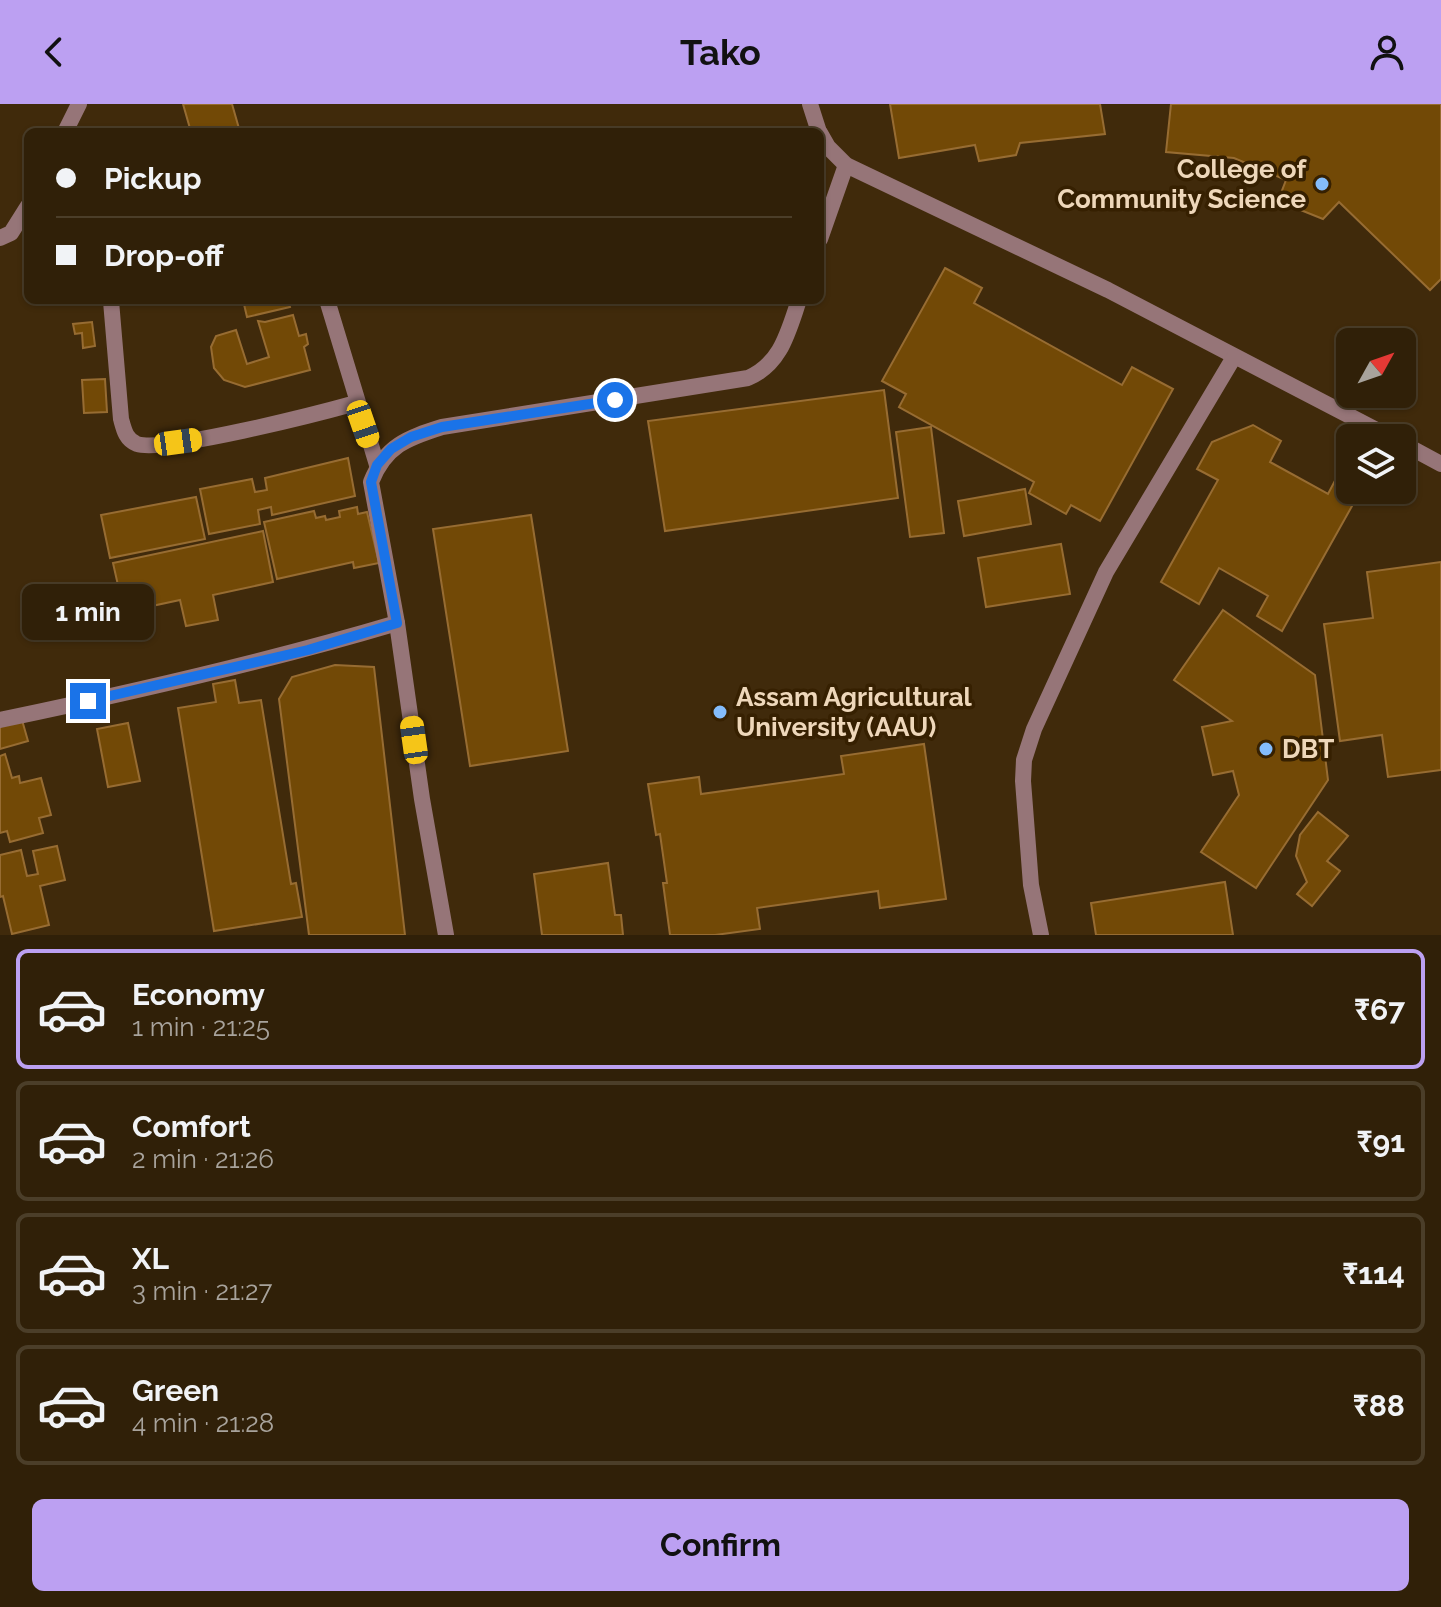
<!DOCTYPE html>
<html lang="en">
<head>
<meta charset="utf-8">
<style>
  :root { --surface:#302008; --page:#3c2d16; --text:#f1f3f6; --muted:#a8a39c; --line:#4b3e29; --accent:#bca0f2 }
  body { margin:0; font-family:Raleway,sans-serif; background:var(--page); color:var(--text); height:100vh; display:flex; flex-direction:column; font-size:30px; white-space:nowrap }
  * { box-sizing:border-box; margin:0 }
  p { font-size:26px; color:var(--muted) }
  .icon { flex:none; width:44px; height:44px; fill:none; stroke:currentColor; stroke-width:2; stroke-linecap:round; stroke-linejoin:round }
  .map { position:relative; height:831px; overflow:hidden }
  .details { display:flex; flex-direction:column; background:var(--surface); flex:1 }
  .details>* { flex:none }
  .hud { position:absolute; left:24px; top:24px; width:800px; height:176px; border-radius:12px; box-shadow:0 2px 6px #0004,0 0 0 2px var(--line); display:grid; align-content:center; height:176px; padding:0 32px; background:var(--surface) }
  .needle { width:52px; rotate:50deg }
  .controls { position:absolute; left:1336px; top:224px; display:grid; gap:16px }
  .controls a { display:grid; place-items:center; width:80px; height:80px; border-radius:12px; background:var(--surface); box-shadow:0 2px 6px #0004,0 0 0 2px var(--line); font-size:40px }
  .end { position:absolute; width:36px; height:36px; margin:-18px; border:10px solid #1a73e8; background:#fff; box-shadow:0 0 0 4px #fff }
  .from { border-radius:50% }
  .bubble { position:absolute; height:56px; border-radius:12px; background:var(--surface); box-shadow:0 2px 6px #0004,0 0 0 2px var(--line); font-size:26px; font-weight:700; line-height:56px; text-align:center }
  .car { position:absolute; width:24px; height:48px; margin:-24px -12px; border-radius:10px; box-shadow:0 0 6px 2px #0007; background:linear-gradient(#f5c518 24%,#345 0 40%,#f5c518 0 76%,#345 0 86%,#f5c518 0) }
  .hud b { display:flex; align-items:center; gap:28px; height:76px; font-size:30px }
  .hud b+b { border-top:2px solid var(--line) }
  .hud i { width:20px; height:20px; background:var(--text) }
  ul { padding:14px 0 0; list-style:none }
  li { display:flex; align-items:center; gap:24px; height:120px; margin:0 16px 12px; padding:0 16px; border:4px solid var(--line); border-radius:12px }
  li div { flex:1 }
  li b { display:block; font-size:30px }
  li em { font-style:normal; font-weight:700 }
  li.on { border-color:var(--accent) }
  li>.icon { width:72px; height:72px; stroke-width:1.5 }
  .button { display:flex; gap:16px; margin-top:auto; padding:16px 32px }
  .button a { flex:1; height:92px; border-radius:12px; background:var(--accent); color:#111; font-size:32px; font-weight:700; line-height:92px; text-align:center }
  header { display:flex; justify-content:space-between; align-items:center; height:104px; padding:0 32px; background:var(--accent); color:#111; font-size:36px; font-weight:700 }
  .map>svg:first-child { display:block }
</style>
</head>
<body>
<header><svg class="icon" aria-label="back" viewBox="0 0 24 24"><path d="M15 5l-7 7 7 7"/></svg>Tako<svg class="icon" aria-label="person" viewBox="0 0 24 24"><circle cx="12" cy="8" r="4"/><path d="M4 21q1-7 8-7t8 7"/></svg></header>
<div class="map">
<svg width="1441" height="831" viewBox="0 0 1441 831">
  <rect width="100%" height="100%" fill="#402a0b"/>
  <g fill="#724906" stroke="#976c32" stroke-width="2">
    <path d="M183,0H232L240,28H191Z"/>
    <path d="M890,0H1100L1105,30L1020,39L1016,51L979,57L975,41L899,54Z"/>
    <path d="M1171,0H1441V175L1430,186L1339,98L1323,115L1278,97L1286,76L1234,54L1166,48Z"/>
    <path d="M945,164L982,184L974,199L1122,281L1132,263L1173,285L1100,417L1071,401L1066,410L1029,389L1034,378L899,303L906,290L882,277Z"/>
    <path d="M243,196H288L290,203L247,213Z"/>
    <path d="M293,211L299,232L306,230L308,240L304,243L310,266L245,283L224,276L214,264L211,243L216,232L236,226L247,260L269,253L258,217L265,218Z"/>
    <path d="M92,218L95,242L83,244L82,229L75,230L73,220Z"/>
    <path d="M105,275L107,308L84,309L82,276Z"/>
    <path d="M884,286L898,394L665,427L648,317Z"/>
    <path d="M1253,321L1281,337L1270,358L1328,390L1338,371L1350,378V386H1361L1282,527L1257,512L1268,492L1219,464L1199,500L1161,478L1218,376L1197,365L1212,338Z"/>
    <path d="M931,323L944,429L910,433L896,328Z"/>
    <path d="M348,354L355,392L272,411L271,403L258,406L260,420L209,430L200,385L252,375L255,388L267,386L265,374Z"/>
    <path d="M1025,385L1031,420L964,432L958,397Z"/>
    <path d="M196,393L205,435L110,454L101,411Z"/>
    <path d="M357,403L358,410L367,408L379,459L354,464L353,458L277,475L264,418L314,407L316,414L325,412L326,416L340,413L339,407Z"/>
    <path d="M531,411L568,647L470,662L433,425Z"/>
    <path d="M263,427L273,478L213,491L218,516L186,522L180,496L124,508L113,459Z"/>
    <path d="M1061,440L1070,490L986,503L978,454Z"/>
    <path d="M1441,458V666L1388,673L1382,631L1340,637L1324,520L1373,514L1367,468Z"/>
    <path d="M1223,506L1315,571L1328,676L1256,784L1201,748L1239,691L1233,667L1213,671L1202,623L1232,617L1174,576Z"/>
    <path d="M335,561L374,563L405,831H309L279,595L292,573Z"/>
    <path d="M235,576L239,599L261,596L291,780L296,779L302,813L214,827L178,604L216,598L213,580Z"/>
    <path d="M22,616L28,637L0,645V621Z"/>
    <path d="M128,619L140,677L108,683L97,625Z"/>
    <path d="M924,640L946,795L880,804L878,787L757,804L760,825L715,831H670L663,779H667L660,730L656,731L648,680L699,673L701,690L844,670L841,652Z"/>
    <path d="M5,650L12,674L19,672L20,679L41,674L51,711L39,714L43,729L10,738L7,727L0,729V652Z"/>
    <path d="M1318,708L1348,732L1327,757L1340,767L1312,802L1297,790L1307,778L1296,752L1300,731Z"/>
    <path d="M57,742L65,776L40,782L49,821L12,830L3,792L0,793V751L21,746L27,772L38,770L33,747Z"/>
    <path d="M608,759L615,811H621L623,831H542L534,770Z"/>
    <path d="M1225,778L1233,831H1096L1091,799Z"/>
  </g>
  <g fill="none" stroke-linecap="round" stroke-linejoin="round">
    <g stroke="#967578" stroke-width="16">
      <path d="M810,0L819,28"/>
      <path d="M65,28L79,0"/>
      <path d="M820,29L828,43L846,61L1108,186L1392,334"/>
      <path d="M0,134L11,129L28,102"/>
      <path d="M820,135L846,61"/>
      <path d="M327,196L377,361"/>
      <path d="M111,197L121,315C124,326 126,336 137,340C165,349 320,309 356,299"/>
      <path d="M1402,339L1441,360"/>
      <path d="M0,616C134,588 266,558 397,519"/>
      <path d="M446,831L422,695L397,519L371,378C385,342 407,334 442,323L748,274C781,260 788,228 799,196"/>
      <path d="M1041,831L1031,781L1023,677L1024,656L1034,625L1106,468L1234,253"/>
    </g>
  </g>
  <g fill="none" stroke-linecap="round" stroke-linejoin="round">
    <path stroke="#1a73e8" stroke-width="10" d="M88,597L308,546L397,519L371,378L377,361L391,345L411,333L442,323L615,296"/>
  </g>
  <g fill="#84bcfb" stroke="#362001" stroke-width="3">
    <circle cx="1322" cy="80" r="8"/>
    <circle cx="720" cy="608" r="8"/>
    <circle cx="1266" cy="645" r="8"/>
  </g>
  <g text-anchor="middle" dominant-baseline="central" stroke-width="7" stroke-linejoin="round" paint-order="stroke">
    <g font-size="26" font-weight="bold" fill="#eed7ba" stroke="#362001" text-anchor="start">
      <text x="1306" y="65" text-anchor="end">College of<tspan x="1306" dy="30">Community Science</tspan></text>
      <text x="736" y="593">Assam Agricultural<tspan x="736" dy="30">University (AAU)</tspan></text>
      <text x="1282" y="645">DBT</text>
    </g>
  </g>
</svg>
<div class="controls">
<a><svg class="needle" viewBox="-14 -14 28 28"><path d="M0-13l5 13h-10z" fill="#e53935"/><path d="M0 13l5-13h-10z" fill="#a8a39c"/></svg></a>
<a><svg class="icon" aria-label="layers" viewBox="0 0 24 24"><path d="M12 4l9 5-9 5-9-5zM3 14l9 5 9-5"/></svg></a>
</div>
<i class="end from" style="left:615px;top:296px"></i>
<i class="end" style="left:88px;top:597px"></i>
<div class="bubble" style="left:22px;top:480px;width:132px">1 min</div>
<i class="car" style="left:363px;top:320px;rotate:161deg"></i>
<i class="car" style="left:178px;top:338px;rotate:82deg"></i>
<i class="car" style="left:414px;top:636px;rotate:352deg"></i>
<div class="hud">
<b><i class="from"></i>Pickup</b>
<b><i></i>Drop-off</b>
</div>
</div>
<section class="details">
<ul>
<li class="on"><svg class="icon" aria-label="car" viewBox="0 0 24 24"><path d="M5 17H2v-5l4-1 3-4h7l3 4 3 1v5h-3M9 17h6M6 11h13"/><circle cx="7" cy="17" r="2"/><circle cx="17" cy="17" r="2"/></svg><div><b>Economy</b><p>1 min · 21:25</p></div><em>₹67</em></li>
<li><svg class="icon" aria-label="car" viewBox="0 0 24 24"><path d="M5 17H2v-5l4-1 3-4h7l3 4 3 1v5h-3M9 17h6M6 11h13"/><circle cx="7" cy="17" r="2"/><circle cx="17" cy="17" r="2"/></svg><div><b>Comfort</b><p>2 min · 21:26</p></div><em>₹91</em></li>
<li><svg class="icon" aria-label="car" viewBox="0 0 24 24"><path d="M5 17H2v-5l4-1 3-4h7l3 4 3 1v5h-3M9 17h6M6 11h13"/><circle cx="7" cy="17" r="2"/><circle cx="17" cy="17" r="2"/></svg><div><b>XL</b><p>3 min · 21:27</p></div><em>₹114</em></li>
<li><svg class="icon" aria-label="car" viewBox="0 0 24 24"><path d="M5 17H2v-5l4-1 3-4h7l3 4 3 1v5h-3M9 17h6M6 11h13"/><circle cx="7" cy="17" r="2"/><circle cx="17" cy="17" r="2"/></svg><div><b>Green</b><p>4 min · 21:28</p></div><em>₹88</em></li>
</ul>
<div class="button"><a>Confirm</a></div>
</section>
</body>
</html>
